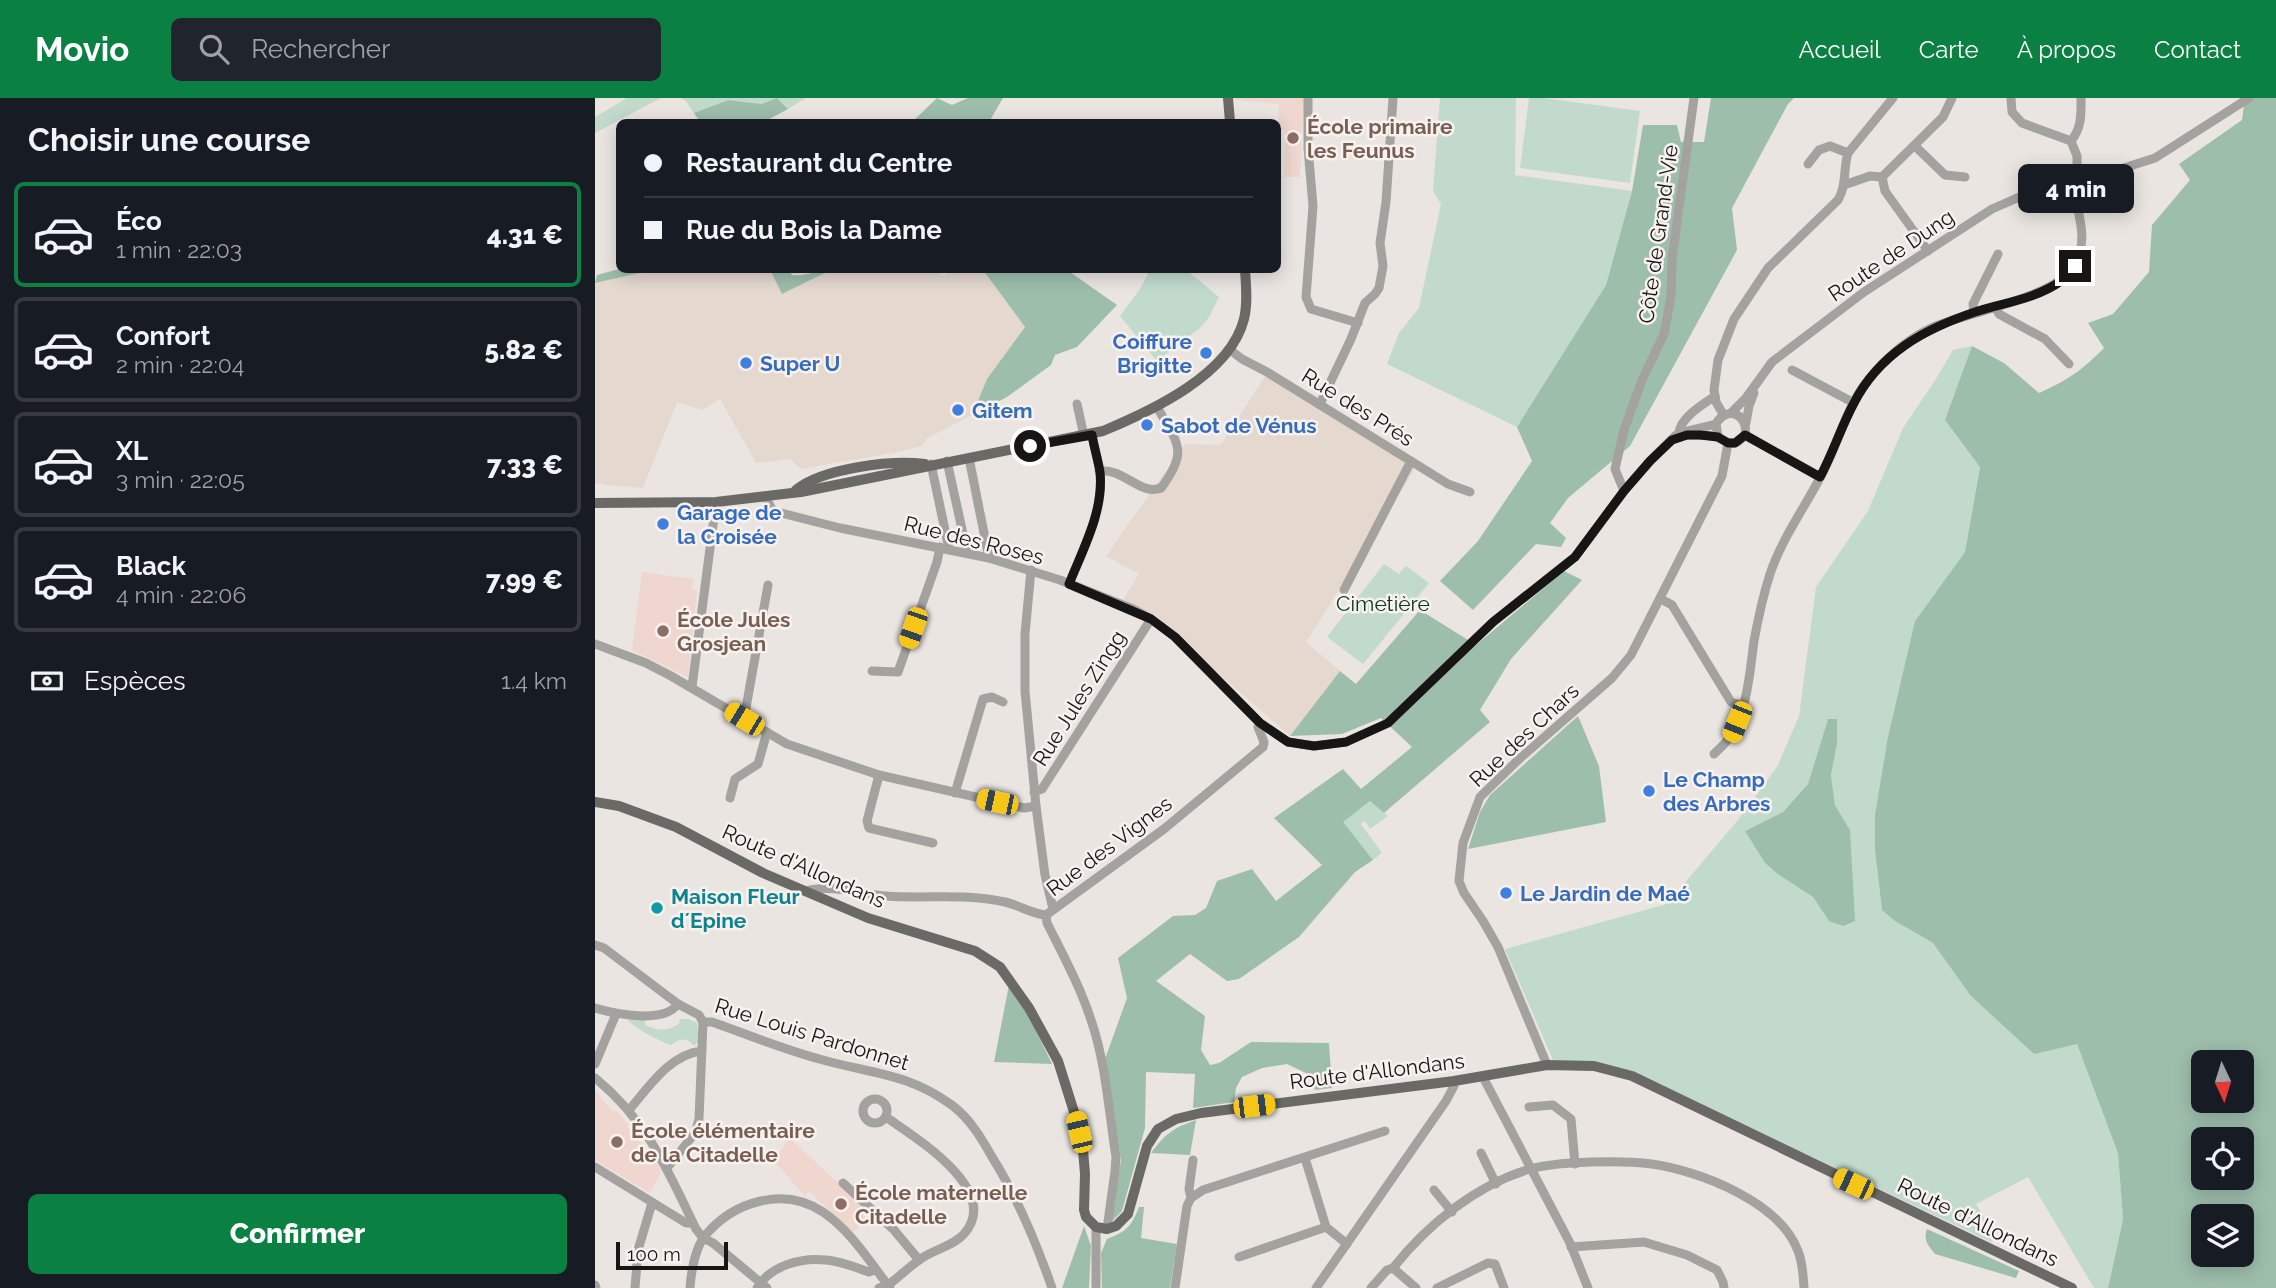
<!DOCTYPE html>
<html lang="fr">
<head>
<meta charset="utf-8">
<style>
  :root { --surface:#171b24; --page:#20242c; --text:#f1f3f6; --muted:#9ea1a6; --line:#363941; --accent:#0b8043 }
  body { margin:0; font-family:Raleway,sans-serif; background:var(--page); color:var(--text); height:100vh; display:flex; flex-direction:column; font-size:26px; white-space:nowrap }
  * { box-sizing:border-box; margin:0 }
  p { font-size:23px; color:var(--muted) }
  .icon { flex:none; width:38px; height:38px; fill:none; stroke:currentColor; stroke-width:2; stroke-linecap:round; stroke-linejoin:round }
  .map { position:relative; flex:1; overflow:hidden }
  .panel { display:flex; flex-direction:column; background:var(--surface); width:595px }
  .panel>* { flex:none }
  .top-card { position:absolute; left:21px; top:21px; width:665px; height:154px; border-radius:10px; box-shadow:0 4px 18px #0003; display:grid; align-content:center; height:154px; padding:0 28px; background:var(--surface) }
  .needle { width:46px; rotate:176deg }
  .controls { position:absolute; left:1596px; top:952px; display:grid; gap:14px }
  .controls a { display:grid; place-items:center; width:63px; height:63px; border-radius:10px; background:var(--surface); box-shadow:0 4px 18px #0003; font-size:35px }
  .scale { position:absolute; left:21px; bottom:18px; width:112px; box-sizing:border-box; padding-left:7px; border:4px solid #181615; border-top:0; font-size:19px; line-height:24px; white-space:nowrap; color:#181615; -webkit-text-stroke:5px #f8f2ee; paint-order:stroke }
  .end { position:absolute; width:32px; height:32px; margin:-16px; border:9px solid #181615; background:#fff; box-shadow:0 0 0 4px #fff }
  .from { border-radius:50% }
  .bubble { position:absolute; height:49px; border-radius:10px; background:var(--surface); box-shadow:0 4px 18px #0003; font-size:23px; font-weight:800; line-height:49px; text-align:center }
  .car { position:absolute; width:21px; height:42px; margin:-21px -10px; border-radius:9px; box-shadow:0 0 5px 2px #0007; background:linear-gradient(#f5c518 24%,#345 0 40%,#f5c518 0 76%,#345 0 86%,#f5c518 0) }
  .top-card b { display:flex; align-items:center; gap:24px; height:66px; font-size:26px }
  .top-card b+b { border-top:2px solid var(--line) }
  .top-card i { width:18px; height:18px; background:var(--text) }
  ul { padding:0; list-style:none }
  li { display:flex; align-items:center; gap:21px; height:105px; margin:0 14px 10px; padding:0 14px; border:4px solid var(--line); border-radius:10px }
  li div { flex:1 }
  li b { display:block; font-size:26px }
  li em { font-style:normal; font-weight:800 }
  li.selected { border-color:var(--accent) }
  li>.icon { width:63px; height:63px; stroke-width:1.5 }
  h2 { padding:0 28px; font-size:32px; line-height:84px }
  .pay { display:flex; align-items:center; gap:18px; height:77px; padding:0 28px; font-size:26px }
  .pay p { margin-inline-start:auto }
  .cta { display:flex; gap:14px; margin-top:auto; padding:14px 28px }
  .cta a { flex:1; height:80px; border-radius:10px; background:var(--accent); color:#fff; font-size:28px; font-weight:800; line-height:80px; text-align:center }
  header { display:flex; align-items:center; gap:42px; box-sizing:border-box; height:98px; padding:0 35px; background:var(--accent); color:#fff }
  header strong { font-size:33px }
  nav { display:flex; gap:38px; margin-inline-start:auto; font-size:24px }
  .search { width:490px; height:63px; background:var(--page); display:flex; align-items:center; gap:18px; box-sizing:border-box; padding:0 24px; border-radius:10px; color:var(--muted); font-size:26px }
  main { display:flex; flex:1; min-height:0 }
  .map>svg:first-child { display:block }
</style>
</head>
<body>
<header>
<strong>Movio</strong>
<div class="search"><svg class="icon" aria-label="search" viewBox="0 0 24 24"><circle cx="10" cy="10" r="6"/><path d="M15 15l6 6"/></svg>Rechercher</div>
<nav><a>Accueil</a><a>Carte</a><a>À propos</a><a>Contact</a></nav>
</header>
<main>
<section class="panel">
<h2>Choisir une course</h2>
<ul>
<li class="selected"><svg class="icon" aria-label="car" viewBox="0 0 24 24"><path d="M5 17H2v-5l4-1 3-4h7l3 4 3 1v5h-3M9 17h6M6 11h13"/><circle cx="7" cy="17" r="2"/><circle cx="17" cy="17" r="2"/></svg><div><b>Éco</b><p>1 min · 22:03</p></div><em>4.31 €</em></li>
<li><svg class="icon" aria-label="car" viewBox="0 0 24 24"><path d="M5 17H2v-5l4-1 3-4h7l3 4 3 1v5h-3M9 17h6M6 11h13"/><circle cx="7" cy="17" r="2"/><circle cx="17" cy="17" r="2"/></svg><div><b>Confort</b><p>2 min · 22:04</p></div><em>5.82 €</em></li>
<li><svg class="icon" aria-label="car" viewBox="0 0 24 24"><path d="M5 17H2v-5l4-1 3-4h7l3 4 3 1v5h-3M9 17h6M6 11h13"/><circle cx="7" cy="17" r="2"/><circle cx="17" cy="17" r="2"/></svg><div><b>XL</b><p>3 min · 22:05</p></div><em>7.33 €</em></li>
<li><svg class="icon" aria-label="car" viewBox="0 0 24 24"><path d="M5 17H2v-5l4-1 3-4h7l3 4 3 1v5h-3M9 17h6M6 11h13"/><circle cx="7" cy="17" r="2"/><circle cx="17" cy="17" r="2"/></svg><div><b>Black</b><p>4 min · 22:06</p></div><em>7.99 €</em></li>
</ul>
<div class="pay"><svg class="icon" aria-label="cash" viewBox="0 0 24 24"><path d="M3 7h18v10H3z"/><circle cx="12" cy="12" r="2"/></svg>Espèces<p>1.4 km</p></div>
<div class="cta"><a>Confirmer</a></div>
</section>
<div class="map">
<svg width="1681" height="1190" viewBox="0 0 1681 1190">
  <rect width="100%" height="100%" fill="#eae5e1"/>
  <g fill="#e4d8cf">
    <path d="M58,172H175L187,196L236,172H341L348,178L359,172H388L430,229L392,281L377,317L331,341L327,348L297,355L206,371L195,361L161,365L125,301L107,312L82,304L48,390L0,386V185Z"/>
    <path d="M672,275L820,371L711,544L745,573L695,638L556,516L528,502L544,476L511,458L590,346L626,347Z"/>
  </g>
  <g fill="#efd6ce">
    <path d="M639,0H710L707,34L703,35V39H707L705,79H689L690,32H683L684,6L640,2Z"/>
    <path d="M47,474L98,481L97,492L102,493L93,579L37,552Z"/>
    <path d="M0,993L6,997L5,999L18,1014L21,1012L32,1025L34,1027L32,1029L59,1061L62,1060L66,1074L56,1093L53,1094L0,1062Z"/>
    <path d="M194,1040L276,1115L258,1134L214,1093L210,1098L179,1063Z"/>
  </g>
  <g fill="#c1dacc" fill-rule="evenodd">
    <path d="M32,0H66L0,35V19Z"/>
    <path d="M85,0H211L193,11L182,0L166,6L133,2L99,15L90,2Z"/>
    <path d="M845,0H921L920,77L1037,93L1011,187L922,329L792,266L804,235L824,210L846,106L838,93Z"/>
    <path d="M934,0H949L1045,13L1035,85L925,70Z"/>
    <path d="M555,172H591L624,199L614,219L605,230L562,263L525,218L545,191Z"/>
    <path d="M1377,248L1351,322L1385,368L1370,454L1320,523L1280,717V752L1287,811L1300,823L1338,845L1375,897L1482,946L1523,1054L1528,1120L1513,1190H1499L1433,1079L1381,1106L1401,1140L1396,1144L1034,972L958,962L910,851L1072,806L1142,723L1182,669L1204,618L1221,489L1273,413L1308,330L1341,281L1358,252ZM1233,621L1242,646L1236,677L1240,707L1255,732L1235,823L1218,799L1184,777L1170,765L1150,733L1188,714L1213,686Z"/>
    <path d="M789,466L804,476L811,468L834,485L768,566L732,539Z"/>
    <path d="M775,703L793,718L775,731L770,723L766,726L787,755L778,762L747,724Z"/>
    <path d="M85,921H93L102,925L104,942L99,948C91,939 85,940 76,947C59,941 46,933 32,922H50V927C64,933 71,934 84,926Z"/>
  </g>
  <g fill="#9ebeac" fill-rule="evenodd">
    <path d="M182,0L193,11L169,24H105L99,15L133,2L166,6Z"/>
    <path d="M342,0L357,7L373,0H408L394,24H317Z"/>
    <path d="M1116,0H1199L1193,6L1137,110L1142,152L1035,348L973,400L955,425L971,440L966,449L941,446L878,512L845,483L883,443L937,363L922,329L1011,187L1037,93L1048,27H1082L1086,44H1109Z"/>
    <path d="M1650,0H1681V1190H1513L1528,1121L1523,1055L1482,946L1439,956L1375,897L1338,845L1300,823L1287,812L1280,752V717L1293,639L1320,523L1370,454L1385,369L1350,322L1377,248L1409,265L1444,295C1473,282 1486,273 1509,250L1493,225L1518,216L1554,174L1557,127L1595,82L1584,66L1647,22ZM1608,964H1647V1003H1608ZM1608,1041H1647V1080H1608ZM1608,1118H1647V1157H1608Z"/>
    <path d="M24,171V172H58L0,185L2,177Z"/>
    <path d="M175,172H194L197,177C211,179 223,171 236,172L187,196Z"/>
    <path d="M388,172H472L522,207L482,249L460,257L456,267L412,299L377,317L392,281L430,229Z"/>
    <path d="M969,473L987,482L916,561L885,612L895,624L789,715L775,703L748,724L778,762L760,774L704,839L644,881L632,883L595,856L561,883L610,918L606,952L615,967L624,965L656,944L734,945L737,990L720,992L713,976L692,966L667,970L647,979L641,990L639,1004L598,1010L600,976L551,974L550,1030L527,1113L516,1124L526,1062L510,961L532,900L523,860L578,818L600,817L611,810L622,783L657,771L681,803L727,767L679,720L748,671L766,691L817,649L786,620L747,636L695,638L745,573L761,586L825,512L881,547Z"/>
    <path d="M983,618L1004,668L1011,724L873,751L885,714L895,697Z"/>
    <path d="M1233,621H1242V646L1236,677L1240,707L1255,732L1260,823L1248,828L1234,823L1218,799L1184,777L1170,765L1150,733L1188,714L1213,686Z"/>
    <path d="M414,887L435,920L457,966L399,964Z"/>
    <path d="M601,1022L595,1057L556,1055C570,1036 578,1030 601,1022Z"/>
    <path d="M544,1109H549L546,1140L582,1146L575,1190H507L506,1155L512,1141C532,1133 536,1129 544,1109Z"/>
    <path d="M489,1128L496,1148L494,1190H467Z"/>
    <path d="M1332,1131L1424,1173L1421,1180L1340,1156C1333,1147 1328,1142 1332,1131Z"/>
  </g>
  <g fill="none" stroke-linecap="round" stroke-linejoin="round">
    <g stroke="#a3a29f" stroke-width="9">
      <path d="M713,0V50L718,108L711,199L716,211L763,225"/>
      <path d="M1416,0L1417,14L1427,25L1476,43L1482,58V72"/>
      <path d="M1476,43C1487,30 1486,16 1486,0"/>
      <path d="M1320,48L1350,77L1370,79"/>
      <path d="M1213,66L1224,52L1235,48L1253,55"/>
      <circle cx="1478" cy="85" r="13"/>
      <path d="M1287,79L1290,93L1333,153"/>
      <path d="M1491,82L1560,60L1654,0"/>
      <path d="M1249,87L1275,78L1287,79L1348,19L1357,0"/>
      <path d="M1400,208L1404,216L1450,241L1474,266"/>
      <path d="M1379,214L1378,206L1403,156"/>
      <path d="M634,251L647,261L672,274L853,386L875,394"/>
      <path d="M1197,272L1259,305"/>
      <path d="M482,306L489,338"/>
      <path d="M725,306L756,241L770,205L780,196L784,190L788,168L785,145L791,104L798,0"/>
      <path d="M1136,315L1151,300L1177,264L1269,194L1397,111L1445,90L1466,89"/>
      <path d="M1128,316L1121,304L1119,292L1123,262L1139,221L1173,170L1243,102C1252,87 1248,71 1253,55L1298,0"/>
      <path d="M1151,325L1154,308L1159,295"/>
      <path d="M1084,335C1085,320 1108,306 1120,298"/>
      <path d="M1092,337C1102,337 1112,336 1121,339C1133,343 1138,352 1150,337C1154,316 1131,307 1121,326L1123,339"/>
      <path d="M1150,337L1225,379"/>
      <path d="M374,360L394,460"/>
      <path d="M352,363L372,454"/>
      <path d="M336,366L354,451"/>
      <path d="M504,373C529,370 545,398 566,390C594,353 583,346 562,309"/>
      <path d="M1029,393L1020,371L1029,332L1047,282L1069,236L1076,199L1077,161L1099,0"/>
      <path d="M170,399L177,411L182,414L245,430L394,460L465,482L538,511L556,521L580,539L665,625L693,644L719,648L751,644L793,625L898,524L980,459L1029,393L1055,363L1080,338L1084,335L1121,326"/>
      <path d="M436,472L430,536V593L441,708L450,777L458,811"/>
      <path d="M474,486C488,451 509,413 505,374C503,362 499,349 497,336"/>
      <path d="M749,492L816,363"/>
      <path d="M1066,501L1077,507L1136,604L1148,608"/>
      <path d="M0,546L51,565L76,578L192,646L284,677L429,710L441,708"/>
      <path d="M277,573L303,574L342,464L345,449"/>
      <path d="M97,589L121,404"/>
      <path d="M149,621L173,487"/>
      <path d="M1119,656C1124,651 1130,646 1134,640C1152,616 1155,573 1159,543C1163,521 1168,498 1175,476C1188,437 1214,404 1231,368C1244,341 1252,310 1270,286C1287,264 1308,244 1334,231C1369,214 1465,200 1481,165C1492,142 1485,122 1480,98"/>
      <path d="M284,677L272,723L274,730L338,745"/>
      <path d="M439,694L447,691L556,521"/>
      <path d="M360,695L388,601L397,599L408,604"/>
      <path d="M135,700L140,681L163,666L172,634"/>
      <path d="M211,793C236,786 266,796 291,798C331,801 371,795 410,804C424,807 436,816 451,817L569,731L668,649L669,644L663,629L665,625"/>
      <path d="M451,817L452,825C468,857 486,890 497,925C511,967 514,1015 521,1059L520,1073L512,1131"/>
      <path d="M0,847L9,850L83,906L104,917L108,924"/>
      <path d="M0,910C21,916 69,926 83,906"/>
      <path d="M108,924H117C154,937 190,952 228,962C278,976 313,975 358,1008C375,1021 387,1041 397,1059C423,1100 441,1144 457,1190"/>
      <path d="M0,966L21,916"/>
      <path d="M952,967L903,849L888,823L869,795L864,783L868,745L885,699L922,663L1017,580L1036,557L1127,378L1133,345"/>
      <path d="M888,979L975,1145L993,1190"/>
      <path d="M0,980C52,1022 73,1073 101,1131L108,1140L118,1145L172,1190"/>
      <circle cx="280" cy="1013" r="12"/>
      <path d="M934,1009L958,1007L976,1021L980,1066"/>
      <path d="M34,1012C54,989 75,956 107,953"/>
      <path d="M886,1055L901,1086"/>
      <path d="M710,1060L731,1129L752,1146"/>
      <path d="M0,1069L91,1125H98"/>
      <path d="M72,1070L100,1035L104,1021L108,924"/>
      <path d="M248,1085L299,1132L324,1162"/>
      <path d="M839,1092L857,1114"/>
      <path d="M596,1100L608,1092L790,1033"/>
      <path d="M501,1129V1190"/>
      <path d="M976,1149L1049,1144L1092,1157L1122,1172L1128,1184L1129,1190"/>
      <path d="M644,1159L731,1129"/>
      <path d="M0,1187L1,1190"/>
      <path d="M40,1190L43,1152L57,1105"/>
      <path d="M95,1190C96,1175 100,1151 109,1139C138,1103 189,1088 228,1114C256,1133 275,1164 295,1190"/>
      <path d="M162,1190C175,1168 206,1159 231,1162C245,1163 260,1169 274,1174L281,1172"/>
      <path d="M284,1190L293,1187C304,1179 315,1168 327,1160C340,1151 358,1148 369,1136C408,1092 319,1039 291,1019"/>
      <path d="M580,1190L592,1108L596,1100L594,1091L598,1062"/>
      <path d="M721,1190L851,1003L859,988V983"/>
      <path d="M776,1190L792,1172L798,1170"/>
      <path d="M821,1190L798,1170C832,1127 881,1087 935,1071C965,1063 1026,1062 1057,1066C1105,1073 1185,1104 1203,1153C1208,1165 1208,1178 1209,1190"/>
      <path d="M842,1190L893,1165L900,1166L909,1190"/>
    </g>
    <g stroke="#6b6965" stroke-width="10">
      <path d="M633,0L635,24"/>
      <path d="M201,392C228,370 296,362 330,366"/>
      <path d="M0,405L121,404L206,394L508,333C556,313 635,277 649,221C653,205 651,187 650,172"/>
      <path d="M0,704L24,708L81,729L168,775L273,820L380,853L405,869L434,910L463,963L480,1017L488,1052L490,1076L489,1112L491,1119L501,1129L512,1131L521,1128L533,1116L552,1048L563,1031L581,1021L606,1015L859,983L952,967L999,968L1037,978L1477,1190"/>
    </g>
  </g>
  <g fill="none" stroke-linecap="round" stroke-linejoin="round">
    <path stroke="#181615" stroke-width="9" d="M435,348L497,337C499,349 503,362 505,374C509,413 488,451 474,486L556,521L580,539L665,625L693,644L719,648L751,644L793,625L898,524L980,459L1029,393L1055,363L1077,342L1092,337H1105L1123,339L1133,345H1140L1150,337L1225,379C1238,355 1246,329 1259,305C1284,256 1329,231 1380,214C1407,205 1441,201 1466,183C1471,179 1476,173 1480,168"/>
  </g>
  <g fill="#8d6e63" stroke="#f8f2ee" stroke-width="2.5">
    <circle cx="698" cy="40" r="7"/>
    <circle cx="68" cy="533" r="7"/>
    <circle cx="22" cy="1044" r="7"/>
    <circle cx="246" cy="1106" r="7"/>
  </g>
  <g fill="#3f7fe0" stroke="#f8f2ee" stroke-width="2.5">
    <circle cx="611" cy="255" r="7"/>
    <circle cx="151" cy="265" r="7"/>
    <circle cx="363" cy="312" r="7"/>
    <circle cx="552" cy="327" r="7"/>
    <circle cx="68" cy="426" r="7"/>
    <circle cx="1054" cy="693" r="7"/>
    <circle cx="911" cy="795" r="7"/>
  </g>
  <circle fill="#0f9aa8" stroke="#f8f2ee" stroke-width="2.5" cx="62" cy="810" r="7"/>
  <g text-anchor="middle" dominant-baseline="central" stroke-width="5" stroke-linejoin="round" paint-order="stroke">
    <g font-size="21" font-weight="bold" fill="#785e54" stroke="#f8f2ee" text-anchor="start">
      <text x="712" y="28">École primaire<tspan x="712" dy="24">les Feunus</tspan></text>
      <text x="82" y="521">École Jules<tspan x="82" dy="24">Grosjean</tspan></text>
      <text x="36" y="1032">École élémentaire<tspan x="36" dy="24">de la Citadelle</tspan></text>
      <text x="260" y="1094">École maternelle<tspan x="260" dy="24">Citadelle</tspan></text>
    </g>
    <g font-size="21" fill="#181615" stroke="#f8f2ee">
      <text transform="translate(1063 136) rotate(-82)">Côte de Grand-Vie</text>
      <text transform="translate(1296 157) rotate(-34)">Route de Dung</text>
      <text transform="translate(763 309) rotate(32)">Rue des Prés</text>
      <text transform="translate(379 442) rotate(14)">Rue des Roses</text>
      <text transform="translate(484 600) rotate(-58)">Rue Jules Zingg</text>
      <text transform="translate(929 637) rotate(-43)">Rue des Chars</text>
      <text transform="translate(514 748) rotate(-37)">Rue des Vignes</text>
      <text transform="translate(209 768) rotate(24)">Route d'Allondans</text>
      <text transform="translate(217 936) rotate(17)">Rue Louis Pardonnet</text>
      <text transform="translate(782 973) rotate(-7)">Route d'Allondans</text>
      <text transform="translate(1383 1124) rotate(26)">Route d'Allondans</text>
    </g>
    <g font-size="21" font-weight="bold" fill="#366cbe" stroke="#f8f2ee" text-anchor="start">
      <text x="597" y="243" text-anchor="end">Coiffure<tspan x="597" dy="24">Brigitte</tspan></text>
      <text x="165" y="265">Super U</text>
      <text x="377" y="312">Gitem</text>
      <text x="566" y="327">Sabot de Vénus</text>
      <text x="82" y="414">Garage de<tspan x="82" dy="24">la Croisée</tspan></text>
      <text x="1068" y="681">Le Champ<tspan x="1068" dy="24">des Arbres</tspan></text>
      <text x="925" y="795">Le Jardin de Maé</text>
    </g>
    <g font-size="21" fill="#093522" stroke="#f8f2ee">
      <text x="788" y="505">Cimetière</text>
    </g>
    <g font-size="21" font-weight="bold" fill="#0d838f" stroke="#f8f2ee" text-anchor="start">
      <text x="76" y="798">Maison Fleur<tspan x="76" dy="24">d´Epine</tspan></text>
    </g>
  </g>
</svg>
<div class="controls">
<a><svg class="needle" viewBox="-14 -14 28 28"><path d="M0-13l5 13h-10z" fill="#e53935"/><path d="M0 13l5-13h-10z" fill="#9ea1a6"/></svg></a>
<a><svg class="icon" aria-label="locate" viewBox="0 0 24 24"><circle cx="12" cy="12" r="6"/><path d="M12 2v4M12 18v4M2 12h4M18 12h4"/></svg></a>
<a><svg class="icon" aria-label="layers" viewBox="0 0 24 24"><path d="M12 4l9 5-9 5-9-5zM3 14l9 5 9-5"/></svg></a>
</div>
<div class="scale">100 m</div>
<i class="end from" style="left:435px;top:348px"></i>
<i class="end" style="left:1480px;top:168px"></i>
<div class="bubble" style="left:1423px;top:66px;width:116px">4 min</div>
<i class="car" style="left:318px;top:530px;rotate:199deg"></i>
<i class="car" style="left:149px;top:621px;rotate:301deg"></i>
<i class="car" style="left:1142px;top:624px;rotate:202deg"></i>
<i class="car" style="left:402px;top:704px;rotate:282deg"></i>
<i class="car" style="left:659px;top:1008px;rotate:83deg"></i>
<i class="car" style="left:484px;top:1034px;rotate:347deg"></i>
<i class="car" style="left:1258px;top:1086px;rotate:295deg"></i>
<div class="top-card">
<b><i class="from"></i>Restaurant du Centre</b>
<b><i></i>Rue du Bois la Dame</b>
</div>
</div>
</main>
</body>
</html>
